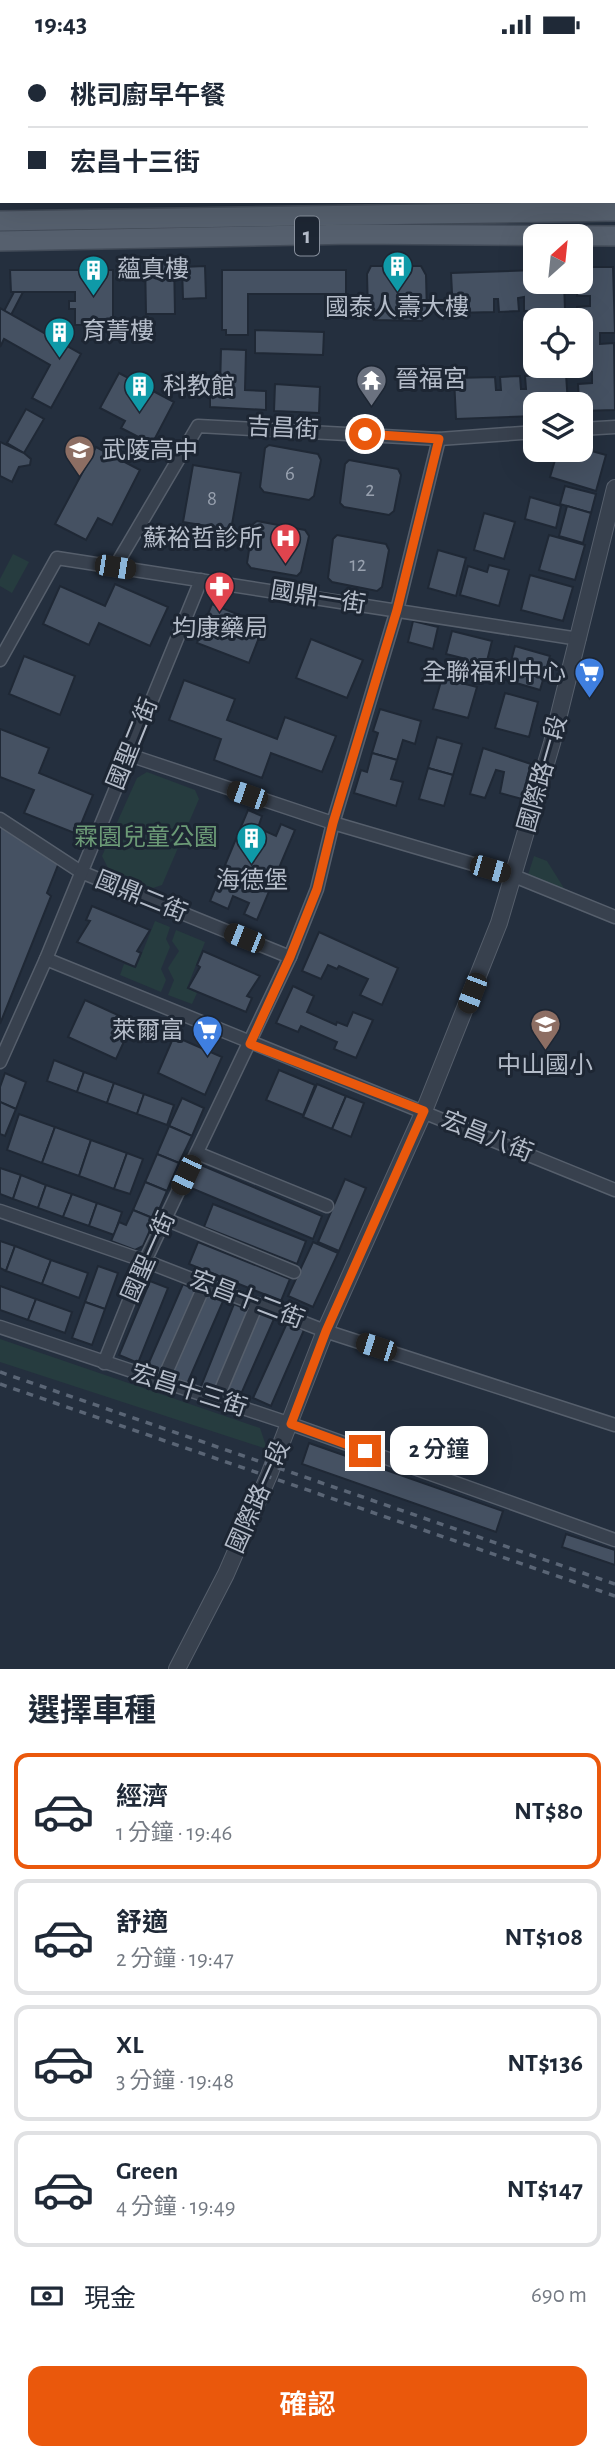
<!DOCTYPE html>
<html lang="zh-TW">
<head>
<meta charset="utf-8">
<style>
  :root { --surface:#fff; --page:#f2f2f3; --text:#1f2937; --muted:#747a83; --line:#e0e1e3; --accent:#ea580c }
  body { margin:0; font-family:"Alegreya Sans","Noto Sans TC",sans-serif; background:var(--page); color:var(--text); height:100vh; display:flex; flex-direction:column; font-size:26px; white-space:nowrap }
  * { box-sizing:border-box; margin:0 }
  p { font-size:23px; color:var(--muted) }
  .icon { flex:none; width:38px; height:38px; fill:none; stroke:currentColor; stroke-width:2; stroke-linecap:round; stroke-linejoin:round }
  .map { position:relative; height:1620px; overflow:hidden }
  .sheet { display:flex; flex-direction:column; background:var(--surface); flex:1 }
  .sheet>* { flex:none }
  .top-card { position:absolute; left:0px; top:0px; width:616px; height:154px; box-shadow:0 7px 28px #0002; display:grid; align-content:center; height:154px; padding:0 28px; background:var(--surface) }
  .needle { width:46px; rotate:27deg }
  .controls { position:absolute; left:523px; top:175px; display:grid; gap:14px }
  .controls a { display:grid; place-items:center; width:70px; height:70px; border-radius:14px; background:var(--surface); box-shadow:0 7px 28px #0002; font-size:35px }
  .end { position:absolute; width:32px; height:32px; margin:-16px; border:9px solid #ea580c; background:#fff; box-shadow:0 0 0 4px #fff }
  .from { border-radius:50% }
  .bubble { position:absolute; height:49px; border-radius:14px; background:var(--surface); box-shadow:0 7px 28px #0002; font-size:23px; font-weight:600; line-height:49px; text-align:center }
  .car { position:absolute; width:21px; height:42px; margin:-21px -10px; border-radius:9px; box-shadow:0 0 5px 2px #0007; background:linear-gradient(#222 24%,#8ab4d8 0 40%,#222 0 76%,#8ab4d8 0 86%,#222 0) }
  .top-card b { display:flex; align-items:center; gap:24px; height:66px; font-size:26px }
  .top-card b+b { border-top:2px solid var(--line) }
  .top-card i { width:18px; height:18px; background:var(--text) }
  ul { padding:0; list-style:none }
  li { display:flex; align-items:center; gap:21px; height:116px; margin:0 14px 10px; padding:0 14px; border:4px solid var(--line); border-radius:14px }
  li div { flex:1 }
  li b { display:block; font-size:26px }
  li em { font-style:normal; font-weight:600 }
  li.current { border-color:var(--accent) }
  li>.icon { width:63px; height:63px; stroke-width:1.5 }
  h2 { padding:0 28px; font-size:32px; line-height:84px }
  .pay { display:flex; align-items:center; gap:18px; height:77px; padding:0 28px; font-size:26px }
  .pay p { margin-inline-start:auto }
  .action { display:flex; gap:14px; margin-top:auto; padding:14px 28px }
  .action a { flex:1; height:80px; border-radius:14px; background:var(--accent); color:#fff; font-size:28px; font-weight:600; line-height:80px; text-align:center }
  .status { display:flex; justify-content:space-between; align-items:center; height:49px; padding:0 35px; background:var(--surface); direction:ltr }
  .status svg { height:19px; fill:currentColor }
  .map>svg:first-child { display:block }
</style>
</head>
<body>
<div class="status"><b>19:43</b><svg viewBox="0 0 49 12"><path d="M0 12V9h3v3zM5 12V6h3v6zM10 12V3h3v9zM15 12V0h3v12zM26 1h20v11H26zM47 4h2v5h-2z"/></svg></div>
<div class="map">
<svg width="615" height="1620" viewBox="0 0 615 1620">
  <rect width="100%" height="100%" fill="#242f3e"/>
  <g fill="#263c3f">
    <path d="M13,505L29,513L12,544L0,537V530Z"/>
    <path d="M147,723L195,741L199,750L162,836L153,839L110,823L102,807L137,729Z"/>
    <path d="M534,807L547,812L567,844L528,826Z"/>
    <path d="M155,872L170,878L166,890L170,898L161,920L166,931L161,943L120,926L124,915L136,919Z"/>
    <path d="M176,881L205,893L187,939L197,944L192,955L168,946L174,931L168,919L179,902L172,892Z"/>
    <path d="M0,1290L260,1379L267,1400L0,1313Z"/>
  </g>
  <g fill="#455162" stroke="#1f2835" stroke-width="2">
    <path d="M249,0H400L403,2H248Z"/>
    <path d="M145,210H174L175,265H146Z"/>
    <path d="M205,217L206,249L183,250L182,218Z"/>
    <path d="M371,217H421L426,226L427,264L422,272L374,271L368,263L367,225Z"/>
    <path d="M581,218H613L615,284H600V295L614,294L615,361L581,362L579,355L578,335L592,334V323H579L581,271H577V258L590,257V247H577Z"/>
    <path d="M10,221H113V270H89V276H75V260H69V252H75V243H11Z"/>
    <path d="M222,221H346V245H248V286H226V281H222Z"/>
    <path d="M536,221V233H564L565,261L524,262V248L518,249L519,262L499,263L498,250H494V263L453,264L451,224Z"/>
    <path d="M14,243H23L11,266L4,262Z"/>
    <path d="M0,259L81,305L51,359L32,349L50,316L4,290L0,298Z"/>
    <path d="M255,281L324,283L323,306L255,304Z"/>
    <path d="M221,300L246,301L245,341L266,342V361L210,358V340H220Z"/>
    <path d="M119,324L174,353L152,395L121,379L125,372L100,359Z"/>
    <path d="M566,325L568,355H536V367L456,370L454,329L495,328L496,341H501L500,328L520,327L521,340H526L525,327Z"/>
    <path d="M275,335L320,338L319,364L274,362Z"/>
    <path d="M26,360L44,370L24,404L7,394Z"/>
    <path d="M0,393L24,404L31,410L30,416L19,418L12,433L0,427Z"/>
    <path d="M269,396L318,405L321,411L314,447L309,451L264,443L260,438L265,399Z"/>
    <path d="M96,398L140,421L112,476L98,469L86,491L55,475Z"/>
    <path d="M581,399L606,406L596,442L550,428L558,401Z"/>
    <path d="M349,411L398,420L401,426L394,462L389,466L344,458L340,454L345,415Z"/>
    <path d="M193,416L241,424L231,481L183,473Z"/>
    <path d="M565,437L596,445L591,464L560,455Z"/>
    <path d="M530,448L561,457L556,479L525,470Z"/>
    <path d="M567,457L591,464L583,494L559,487Z"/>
    <path d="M484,464L515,473L504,510L474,501Z"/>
    <path d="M257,472L305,481L309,487L301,523L297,527L251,519L247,514L253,475Z"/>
    <path d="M337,486L386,495L389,501L382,538L377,542L332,533L328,529L333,490Z"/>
    <path d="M549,486L585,496L575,531L539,521Z"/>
    <path d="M438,501L466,509L456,547L428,539Z"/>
    <path d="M489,516L509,521L499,557L460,546L468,517L487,523Z"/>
    <path d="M530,526L573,538L563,572L521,561Z"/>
    <path d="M115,535L168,558L150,597L99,574L89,596L43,575L60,537L105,557Z"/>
    <path d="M212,555L264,576L249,614L197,594Z"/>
    <path d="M413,572L438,578L433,600L408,593Z"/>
    <path d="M452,582L492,592L482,632L461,626L466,610L446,605Z"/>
    <path d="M311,590L363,611L347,649L296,629Z"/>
    <path d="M515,597L550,607L540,641L506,631Z"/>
    <path d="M24,607L75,627L60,666L9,645Z"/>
    <path d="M442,629L477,638L468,669L433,660Z"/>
    <path d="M184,631L235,650L227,671L277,690L285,668L336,687L322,723L271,704L262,729L214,711L221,690L169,671Z"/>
    <path d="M505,644L538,653L529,688L495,679Z"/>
    <path d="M380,660L421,672L415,695L403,691L397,711L372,704L378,684L373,682Z"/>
    <path d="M0,680L49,699L39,724L93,746L77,785L24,764L34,741L0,728Z"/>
    <path d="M437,688L462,695L453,726L428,719Z"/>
    <path d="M483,699L531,715L522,750L500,744L504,723L496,721L485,749L470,745Z"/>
    <path d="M372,704L397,711L391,730L403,733L396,757L354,744L361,721L367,723Z"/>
    <path d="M428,719L453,726L444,757L419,750Z"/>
    <path d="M248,761L262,767L258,779L276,787L281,775L295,781L257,871L244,865L249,854L233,847L228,860L210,852Z"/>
    <path d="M0,773L60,811L47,844L51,847L0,975Z"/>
    <path d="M92,857L150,881L137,902L141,904L135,918L77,893L90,872L86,871Z"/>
    <path d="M319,883L398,919L382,956L360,946L368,930L339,917L337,920L328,916L321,930L302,922Z"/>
    <path d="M203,902L260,927L247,947L252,949L246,963L188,939L200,918L197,916Z"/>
    <path d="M293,937L314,947L307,963L336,976L337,973L347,977L353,963L373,971L356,1009L334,1000L337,993L301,977L298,983L276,974Z"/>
    <path d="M85,951L133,973L116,1010L68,988Z"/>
    <path d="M174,987L222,1008L205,1046L158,1024Z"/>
    <path d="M54,1011L84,1023L77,1043L47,1032Z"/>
    <path d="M279,1021L315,1036L303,1066L266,1051Z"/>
    <path d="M84,1023L114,1034L107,1054L77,1043Z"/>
    <path d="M5,1024L26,1033L16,1060L0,1053V1038Z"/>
    <path d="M114,1034L144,1045L137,1065L107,1054Z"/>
    <path d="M317,1035L346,1047L332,1080L303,1068Z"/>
    <path d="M144,1045L174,1056L167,1076L137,1065Z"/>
    <path d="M346,1047L364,1054L351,1088L332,1080Z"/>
    <path d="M182,1049L204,1059L192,1087L169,1077Z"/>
    <path d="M0,1053L16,1060L5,1087L0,1085Z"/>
    <path d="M19,1065L55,1078L42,1114L7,1101Z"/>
    <path d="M169,1077L192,1087L179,1114L157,1105Z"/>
    <path d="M55,1078L91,1091L79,1127L42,1114Z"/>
    <path d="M91,1091L127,1104L114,1140L79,1127Z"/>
    <path d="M127,1104L143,1110L130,1145L114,1140Z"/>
    <path d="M157,1105L179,1114L167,1142L145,1133Z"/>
    <path d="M201,1116L322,1167L313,1190L191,1139Z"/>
    <path d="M0,1119L21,1126L13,1150L0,1145Z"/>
    <path d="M21,1126L46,1136L38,1159L13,1150Z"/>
    <path d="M345,1130L366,1139L339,1202L318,1193Z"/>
    <path d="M145,1133L167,1142L155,1170L133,1161Z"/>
    <path d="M46,1136L72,1145L63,1168L38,1159Z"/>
    <path d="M72,1145L97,1154L89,1177L63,1168Z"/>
    <path d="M97,1154L122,1163L114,1186L89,1177Z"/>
    <path d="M213,1155L306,1192L297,1215L204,1178Z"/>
    <path d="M133,1161L155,1170L143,1197L135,1201L111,1192L119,1173L126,1176Z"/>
    <path d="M0,1192L15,1197L6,1222L0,1219Z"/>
    <path d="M198,1193L290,1230L281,1252L189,1215Z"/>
    <path d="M313,1193L338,1204L313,1258L288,1247Z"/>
    <path d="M15,1197L51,1211L42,1235L6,1222Z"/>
    <path d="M51,1211L88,1224L79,1249L42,1235Z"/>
    <path d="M98,1217L118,1224L105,1260L85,1253Z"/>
    <path d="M150,1232L168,1239L138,1314L119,1306Z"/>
    <path d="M183,1235L200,1243L164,1325L147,1318Z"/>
    <path d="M0,1237L36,1250L28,1271L0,1261Z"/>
    <path d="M205,1242L224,1250L187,1335L168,1326Z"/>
    <path d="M36,1250L72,1263L65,1284L28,1271Z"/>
    <path d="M85,1253L105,1260L92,1296L72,1289Z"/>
    <path d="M234,1255L251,1262L216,1346L200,1340Z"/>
    <path d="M257,1262L274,1270L238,1352L221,1345Z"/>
    <path d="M287,1274L304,1281L271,1357L253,1349Z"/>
    <path d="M309,1394L503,1462L496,1483L302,1415Z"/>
    <path d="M566,1485L615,1501V1516L562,1498Z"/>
  </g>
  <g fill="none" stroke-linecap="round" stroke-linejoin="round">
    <defs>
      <g id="minor">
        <path d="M453,0V2"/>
        <path d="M581,380L615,378"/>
        <path d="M115,518L198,377L439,390L536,383"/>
        <path d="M0,611L57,509L579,590"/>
        <path d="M129,706L333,774L514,827L615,868"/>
        <path d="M0,770L81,823L290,908"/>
        <path d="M46,910L615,1141"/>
        <path d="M0,1013L46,910L201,531"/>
        <path d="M197,1104L327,1157"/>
        <path d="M0,1162L145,1212L325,1282L615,1376"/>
        <path d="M165,1170L294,1223"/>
        <path d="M0,1278L291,1375L615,1491"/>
        <path d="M104,1314L145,1212L290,908L317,840L333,774L397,561L439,390"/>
        <path d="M162,1333L205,1235"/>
        <path d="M220,1343L257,1255"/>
      </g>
      <path id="tertiary" d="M177,1620L226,1525L269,1426L325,1282L424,1062L499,874L552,694L615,439"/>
      <g id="primary">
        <path d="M0,172L615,162"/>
        <path d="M0,192L353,185L615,187"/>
      </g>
    </defs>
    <use href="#minor" stroke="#565f6c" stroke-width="15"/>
    <use href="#tertiary" stroke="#565f6c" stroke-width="18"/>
    <use href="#primary" stroke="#414a57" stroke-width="22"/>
    <use href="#minor" stroke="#38414e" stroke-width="12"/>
    <use href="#tertiary" stroke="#38414e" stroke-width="16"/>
    <use href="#primary" stroke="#56606e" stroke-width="19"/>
    <g stroke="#5a6575" stroke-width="3.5" stroke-dasharray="7 7" stroke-linecap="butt">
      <path d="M0,1323L615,1535"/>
      <path d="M0,1335L615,1547"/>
    </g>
  </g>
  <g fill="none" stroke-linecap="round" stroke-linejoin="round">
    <path stroke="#ea580c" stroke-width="9" d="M365,385L439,390L397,561L333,774L317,840L290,908L250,995L424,1062L326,1282L291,1375L365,1402"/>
  </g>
  <defs>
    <symbol id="building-pin" viewBox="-11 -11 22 30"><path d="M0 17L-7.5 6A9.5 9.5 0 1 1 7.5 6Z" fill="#0f9aa8" stroke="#1d2633"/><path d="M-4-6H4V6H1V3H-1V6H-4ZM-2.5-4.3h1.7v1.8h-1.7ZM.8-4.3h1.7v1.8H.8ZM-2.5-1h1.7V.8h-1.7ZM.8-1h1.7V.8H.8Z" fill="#fff"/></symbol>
    <symbol id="temple-pin" viewBox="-11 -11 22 30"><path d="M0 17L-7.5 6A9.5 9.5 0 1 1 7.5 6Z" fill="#6b7280" stroke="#1d2633"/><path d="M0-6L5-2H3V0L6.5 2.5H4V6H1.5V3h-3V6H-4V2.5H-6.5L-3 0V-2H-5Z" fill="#fff"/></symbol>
    <symbol id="school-pin" viewBox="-11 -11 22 30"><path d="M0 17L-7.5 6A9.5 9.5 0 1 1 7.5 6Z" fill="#8d6e63" stroke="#1d2633"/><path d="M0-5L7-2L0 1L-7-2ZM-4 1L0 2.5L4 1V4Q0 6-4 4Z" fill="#fff"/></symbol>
    <symbol id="hospital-pin" viewBox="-11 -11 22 30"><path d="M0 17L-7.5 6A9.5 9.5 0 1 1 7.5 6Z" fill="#e0444e" stroke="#1d2633"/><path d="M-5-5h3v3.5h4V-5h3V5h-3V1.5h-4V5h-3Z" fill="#fff"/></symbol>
    <symbol id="pharmacy-pin" viewBox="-11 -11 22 30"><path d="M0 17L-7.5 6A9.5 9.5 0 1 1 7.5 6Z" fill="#e0444e" stroke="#1d2633"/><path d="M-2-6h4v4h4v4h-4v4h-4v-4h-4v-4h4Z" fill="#fff"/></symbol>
    <symbol id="supermarket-pin" viewBox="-11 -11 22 30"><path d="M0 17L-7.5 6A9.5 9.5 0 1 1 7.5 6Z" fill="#3f7fe0" stroke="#1d2633"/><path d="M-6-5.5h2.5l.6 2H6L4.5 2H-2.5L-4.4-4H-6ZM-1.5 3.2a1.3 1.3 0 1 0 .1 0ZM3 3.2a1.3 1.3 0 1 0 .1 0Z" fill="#fff"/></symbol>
  </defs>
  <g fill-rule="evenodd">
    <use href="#building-pin" x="380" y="200" width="35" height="47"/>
    <use href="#building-pin" x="76" y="204" width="35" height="47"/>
    <use href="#building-pin" x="42" y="266" width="35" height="47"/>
    <use href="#temple-pin" x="354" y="314" width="35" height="47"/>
    <use href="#building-pin" x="122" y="320" width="35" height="47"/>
    <use href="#school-pin" x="62" y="384" width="35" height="47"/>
    <use href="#hospital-pin" x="268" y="472" width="35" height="47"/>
    <use href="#pharmacy-pin" x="202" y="520" width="35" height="47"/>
    <use href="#supermarket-pin" x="572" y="606" width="35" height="47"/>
    <use href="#building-pin" x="234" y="772" width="35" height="47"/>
    <use href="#school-pin" x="528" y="958" width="35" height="47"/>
    <use href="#supermarket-pin" x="190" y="964" width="35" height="47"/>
  </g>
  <g text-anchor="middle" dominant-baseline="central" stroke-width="6" stroke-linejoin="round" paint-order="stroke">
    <g font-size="21" fill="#98a1af">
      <text x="290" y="424">6</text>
      <text x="370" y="440">2</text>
      <text x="212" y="449">8</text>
      <text x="358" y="515">12</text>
    </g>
    <rect fill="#1d2633" stroke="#878f9c" stroke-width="2" x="295" y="167.5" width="24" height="39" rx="5"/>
    <g font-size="23" font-weight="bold" fill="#b4bcc9">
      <text x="307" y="187">1</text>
    </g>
    <g font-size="24" fill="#b4bcc9" stroke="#1d2633" text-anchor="start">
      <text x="117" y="221">蘊真樓</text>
      <text x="397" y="259" text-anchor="middle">國泰人壽大樓</text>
      <text x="82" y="283">育菁樓</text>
      <text x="395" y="331">晉福宮</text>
      <text x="163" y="338">科教館</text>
      <text x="102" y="402">武陵高中</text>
      <text x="263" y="490" text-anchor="end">蘇裕哲診所</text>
      <text x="220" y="580" text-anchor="middle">均康藥局</text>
      <text x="566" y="624" text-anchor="end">全聯福利中心</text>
      <text x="252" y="832" text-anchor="middle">海德堡</text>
      <text x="184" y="982" text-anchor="end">萊爾富</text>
      <text x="545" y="1017" text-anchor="middle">中山國小</text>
    </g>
    <g font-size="24" fill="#b4bcc9" stroke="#1d2633">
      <text transform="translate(283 380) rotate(3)">吉昌街</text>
      <text transform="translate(318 549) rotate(9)">國鼎一街</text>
      <text transform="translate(133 695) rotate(-68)">國聖二街</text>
      <text transform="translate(543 725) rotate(-74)">國際路一段</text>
      <text transform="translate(141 848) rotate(22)">國鼎二街</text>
      <text transform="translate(487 1088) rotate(22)">宏昌八街</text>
      <text transform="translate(149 1208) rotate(-66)">國聖一街</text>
      <text transform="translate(247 1251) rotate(21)">宏昌十二街</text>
      <text transform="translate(189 1342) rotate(18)">宏昌十三街</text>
      <text transform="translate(259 1448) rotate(-66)">國際路一段</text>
    </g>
    <g font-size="24" fill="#6b9a76" stroke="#1d2633">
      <text x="146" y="789">霖園兒童公園</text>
    </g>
  </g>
</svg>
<div class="controls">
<a><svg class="needle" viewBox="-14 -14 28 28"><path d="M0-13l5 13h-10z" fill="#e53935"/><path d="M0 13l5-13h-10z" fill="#747a83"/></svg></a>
<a><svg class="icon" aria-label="locate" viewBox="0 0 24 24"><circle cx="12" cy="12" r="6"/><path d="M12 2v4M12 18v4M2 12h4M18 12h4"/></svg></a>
<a><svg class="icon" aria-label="layers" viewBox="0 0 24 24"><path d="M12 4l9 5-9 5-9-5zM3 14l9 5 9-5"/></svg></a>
</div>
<i class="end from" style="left:365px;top:385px"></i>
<i class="end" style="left:365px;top:1402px"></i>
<div class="bubble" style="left:390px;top:1377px;width:98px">2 分鐘</div>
<i class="car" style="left:115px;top:518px;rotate:99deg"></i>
<i class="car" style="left:247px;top:746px;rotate:289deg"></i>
<i class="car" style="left:490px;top:820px;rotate:106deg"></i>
<i class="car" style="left:244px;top:889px;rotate:292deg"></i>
<i class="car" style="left:472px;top:944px;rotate:201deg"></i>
<i class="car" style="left:186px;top:1126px;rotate:205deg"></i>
<i class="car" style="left:376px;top:1298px;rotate:288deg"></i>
<div class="top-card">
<b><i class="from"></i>桃司廚早午餐</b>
<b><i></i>宏昌十三街</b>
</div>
</div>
<section class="sheet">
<h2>選擇車種</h2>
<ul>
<li class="current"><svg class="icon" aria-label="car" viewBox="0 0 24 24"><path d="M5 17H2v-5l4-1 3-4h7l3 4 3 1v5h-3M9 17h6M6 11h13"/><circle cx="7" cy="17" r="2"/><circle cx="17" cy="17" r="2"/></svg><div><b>經濟</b><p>1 分鐘 · 19:46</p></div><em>NT$80</em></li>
<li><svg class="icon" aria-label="car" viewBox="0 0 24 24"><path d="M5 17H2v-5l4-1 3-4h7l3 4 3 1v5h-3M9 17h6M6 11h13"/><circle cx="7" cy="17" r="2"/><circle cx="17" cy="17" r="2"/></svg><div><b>舒適</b><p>2 分鐘 · 19:47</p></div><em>NT$108</em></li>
<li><svg class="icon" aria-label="car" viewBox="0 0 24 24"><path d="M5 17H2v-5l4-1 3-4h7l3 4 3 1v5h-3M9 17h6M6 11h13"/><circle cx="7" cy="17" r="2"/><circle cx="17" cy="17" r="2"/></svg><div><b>XL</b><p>3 分鐘 · 19:48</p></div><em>NT$136</em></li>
<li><svg class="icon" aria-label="car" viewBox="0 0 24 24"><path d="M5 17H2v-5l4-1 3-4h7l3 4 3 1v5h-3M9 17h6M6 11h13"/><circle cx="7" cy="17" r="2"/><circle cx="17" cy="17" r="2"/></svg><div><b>Green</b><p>4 分鐘 · 19:49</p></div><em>NT$147</em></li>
</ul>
<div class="pay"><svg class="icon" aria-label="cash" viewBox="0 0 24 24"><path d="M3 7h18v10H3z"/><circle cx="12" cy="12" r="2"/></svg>現金<p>690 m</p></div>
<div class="action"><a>確認</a></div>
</section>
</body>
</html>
